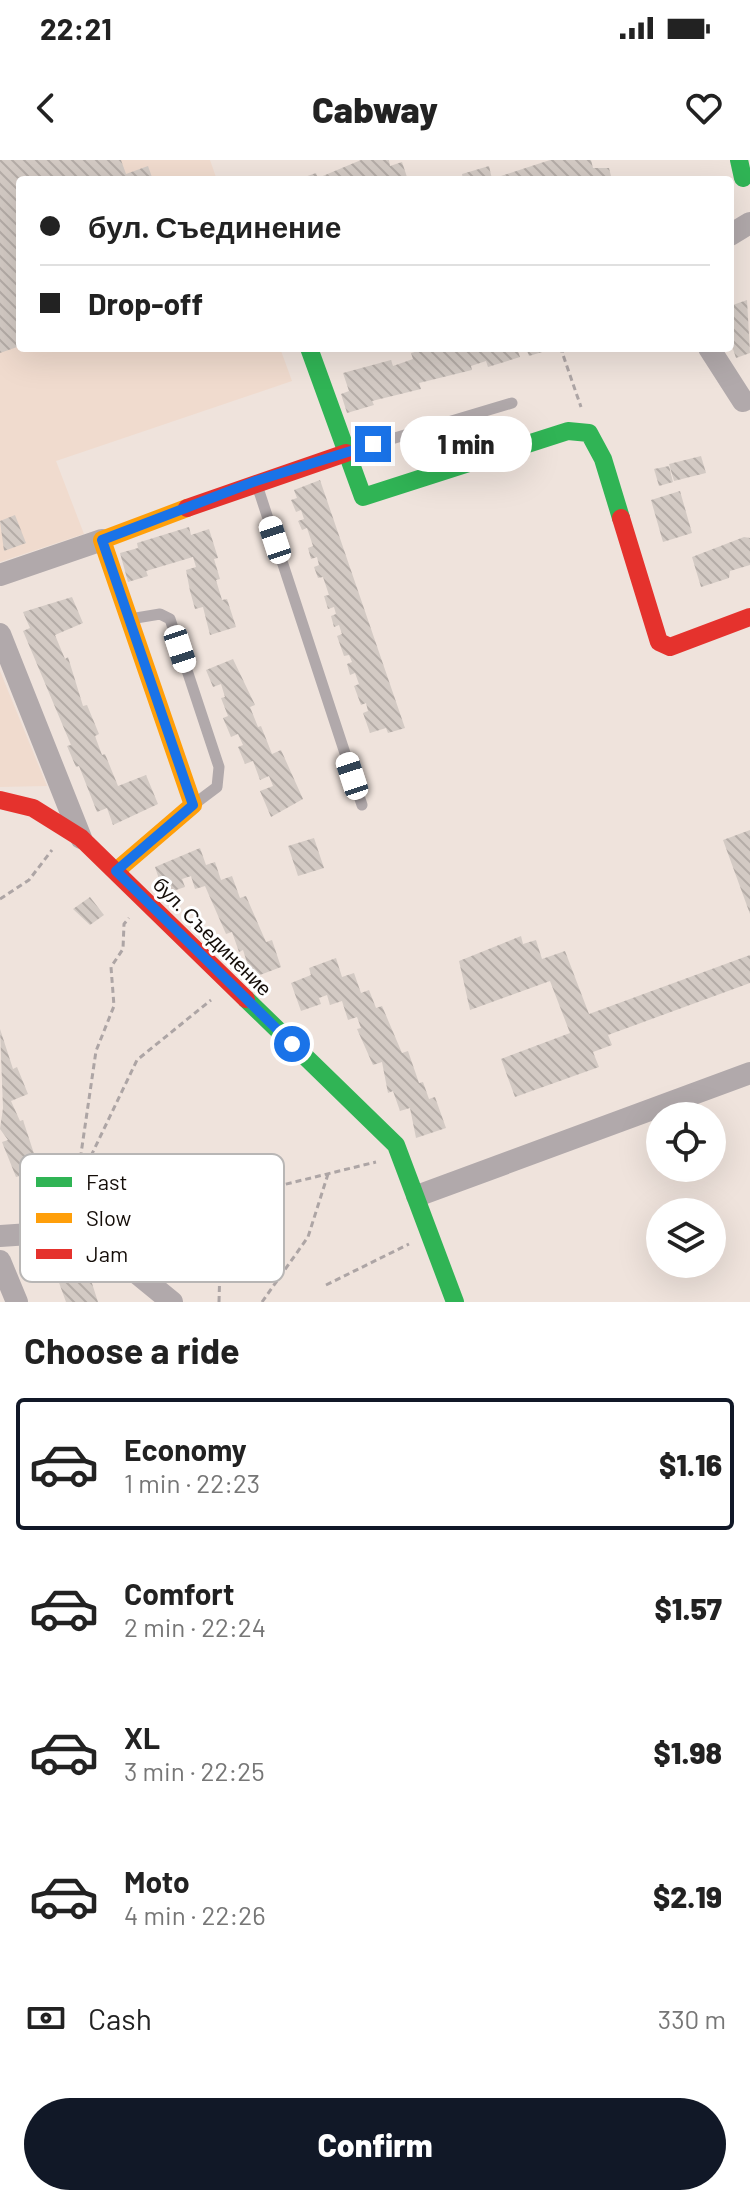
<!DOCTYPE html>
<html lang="en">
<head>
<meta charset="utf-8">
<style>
  :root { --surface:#fff; --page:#f6f6f6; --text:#222; --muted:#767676; --line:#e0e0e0; --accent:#111827 }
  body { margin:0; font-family:Barlow,sans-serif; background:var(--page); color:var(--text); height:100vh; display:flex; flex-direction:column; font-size:30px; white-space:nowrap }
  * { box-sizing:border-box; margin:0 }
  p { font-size:26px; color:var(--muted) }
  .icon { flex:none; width:44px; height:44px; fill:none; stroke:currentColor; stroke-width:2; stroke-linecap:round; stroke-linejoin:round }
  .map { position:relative; height:1142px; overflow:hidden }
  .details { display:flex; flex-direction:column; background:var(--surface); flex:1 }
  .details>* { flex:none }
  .hud { position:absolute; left:16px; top:16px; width:718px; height:176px; border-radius:8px; box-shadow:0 8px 32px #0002; display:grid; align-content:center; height:176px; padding:0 24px; background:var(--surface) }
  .buttons { position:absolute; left:646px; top:942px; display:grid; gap:16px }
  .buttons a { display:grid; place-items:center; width:80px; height:80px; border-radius:50%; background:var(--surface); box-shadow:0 8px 32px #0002; font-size:40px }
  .end { position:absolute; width:36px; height:36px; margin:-18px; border:10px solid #1a73e8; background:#fff; box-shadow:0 0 0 4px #fff }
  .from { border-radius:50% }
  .bubble { position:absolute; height:56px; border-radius:28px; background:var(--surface); box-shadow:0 8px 32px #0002; font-size:26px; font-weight:800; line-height:56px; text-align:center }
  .car { position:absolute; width:24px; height:48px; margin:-24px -12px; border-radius:10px; box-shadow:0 0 6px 2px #0007; background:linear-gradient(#fff 24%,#345 0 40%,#fff 0 76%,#345 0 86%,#fff 0) }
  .hud b { display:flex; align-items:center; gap:28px; height:76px; font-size:30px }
  .hud b+b { border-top:2px solid var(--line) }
  .hud i { width:20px; height:20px; background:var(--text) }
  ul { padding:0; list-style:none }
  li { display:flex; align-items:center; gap:24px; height:132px; margin:0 16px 12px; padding:0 8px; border:4px solid transparent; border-radius:8px }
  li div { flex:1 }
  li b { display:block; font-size:30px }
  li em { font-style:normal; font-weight:800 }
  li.current { border-color:var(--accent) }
  li>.icon { width:72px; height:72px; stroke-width:1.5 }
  h2 { padding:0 24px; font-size:36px; line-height:96px }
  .pay { display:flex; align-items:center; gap:20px; height:88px; padding:0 24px; font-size:30px }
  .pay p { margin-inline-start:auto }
  .button { display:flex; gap:16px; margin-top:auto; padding:16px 24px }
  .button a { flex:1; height:92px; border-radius:48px; background:var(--accent); color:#fff; font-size:32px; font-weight:800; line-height:92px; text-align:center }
  .status { display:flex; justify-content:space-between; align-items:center; height:56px; padding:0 40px; background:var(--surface); direction:ltr }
  .status svg { height:22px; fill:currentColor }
  header { display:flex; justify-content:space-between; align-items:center; height:104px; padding:0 24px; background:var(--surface); font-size:36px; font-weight:800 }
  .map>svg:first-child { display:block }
</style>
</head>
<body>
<div class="status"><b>22:21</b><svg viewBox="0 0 49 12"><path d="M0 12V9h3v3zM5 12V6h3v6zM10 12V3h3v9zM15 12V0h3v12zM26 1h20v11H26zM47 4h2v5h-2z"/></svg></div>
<header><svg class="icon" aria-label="back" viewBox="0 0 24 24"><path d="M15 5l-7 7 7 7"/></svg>Cabway<svg class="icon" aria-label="heart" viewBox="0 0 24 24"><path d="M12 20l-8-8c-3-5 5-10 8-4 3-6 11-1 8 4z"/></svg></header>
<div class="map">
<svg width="750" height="1142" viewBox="0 0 750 1142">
  <defs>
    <pattern id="building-back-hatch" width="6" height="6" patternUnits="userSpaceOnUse" patternTransform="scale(2)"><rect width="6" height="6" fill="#d3cac4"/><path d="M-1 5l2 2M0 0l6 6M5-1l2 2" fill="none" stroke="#b4aca7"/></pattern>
  </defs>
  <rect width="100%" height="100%" fill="#efe3dc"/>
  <g fill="#f0dbce">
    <path d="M0,0H210L217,20H20V188H280L292,221L56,301L84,374L0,402Z"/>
    <path d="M0,511L47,626L0,627Z"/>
  </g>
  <g fill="url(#building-back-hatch)">
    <path d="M0,0H121L126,14L148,6L153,20H20V186L0,193Z"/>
    <path d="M361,0H389L390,6L402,2L408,20H296L316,13L318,18Z"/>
    <path d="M550,0H591L593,8H609L612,20H463L462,14L489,6L492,19Z"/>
    <path d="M747,140L750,193L736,198L730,180V146Z"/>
    <path d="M429,188H517L520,197L488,207L486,201L471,206L472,210L419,223L421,229L372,241L374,245L347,253L341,234L349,231L343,213L391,200L393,206L413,199L411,193Z"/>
    <path d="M526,188H552V189L529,196Z"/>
    <path d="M701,296L706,313L674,321L669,304Z"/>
    <path d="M669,306L673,322L659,326L654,309Z"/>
    <path d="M320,320L405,568L388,573L386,568L370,573L363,553L368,551L366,543L361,545L354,526L359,524L355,513L350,515L347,504L352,502L349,495L344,496L337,476L342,474L339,465L334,467L331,456L336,454L334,447L328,449L324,436L329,435L323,417L318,418L314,407L319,405L317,397L311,399L308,388L313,386L307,368L302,370L298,361L304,359L301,350L296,352L291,340L297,338L294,330Z"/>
    <path d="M680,331L692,373L663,382L651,340Z"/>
    <path d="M15,355L26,383L4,391L0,361Z"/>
    <path d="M189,367L191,375L209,369L218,398L214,399L220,419L216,420L222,440L227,439L236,467L210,475L203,447L195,449L190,431L186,410L196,407L193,397L146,411L148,416L128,422L120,393L138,388L137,383Z"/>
    <path d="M744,377L750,378V405L730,411L729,418L701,427L692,397Z"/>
    <path d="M72,437L83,463L55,475L65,499L68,497L83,546L87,545L99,574L95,576L102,595L105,594L118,626L146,615L158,644L113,665L107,648L97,652L79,606L76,607L67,586L71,585L23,471L30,468L23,452Z"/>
    <path d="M233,499L255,545L250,547L258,567L261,566L272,594L281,590L303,639L271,657L260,631L273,626L269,616L260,620L253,601L245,604L238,587L243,585L238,574L231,577L223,558L228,556L221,538L225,537L221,524L213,527L206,510Z"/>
    <path d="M750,670V754L723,680Z"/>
    <path d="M314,678L324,708L298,716L288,686Z"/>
    <path d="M200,688L206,705L215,702L221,720L232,716L240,738L246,736L266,782L272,780L281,807L252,818L243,790L239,792L232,772L226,774L205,726L195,729L191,716L182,719L185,727L164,734L155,707Z"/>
    <path d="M90,737L104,755L90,765L73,749Z"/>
    <path d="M521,776L523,784L536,780L542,799L565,791L589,854L750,795V823L608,875L612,885L593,892L599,907L515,937L501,899L570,873L550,821L470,850L459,801Z"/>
    <path d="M336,798L342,817L354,813L361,833L369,830L376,848L382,846L402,893L408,891L419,923L423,922L429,939L435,937L446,968L416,978L410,948L400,951L393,931L388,933L382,902L373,905L357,869L361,868L357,857L348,860L342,841L330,845L327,835L319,838L321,844L301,851L291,823L311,815L309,808Z"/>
    <path d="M0,869L13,909L17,907L28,934L11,941L20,961L23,960L39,1009L43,1007L54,1035L28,1046L21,1029L25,1027L20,1016L16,1017L2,982L8,980L0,969L3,948Z"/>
    <path d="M78,1097L85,1116L89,1114L98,1142H66L53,1106Z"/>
  </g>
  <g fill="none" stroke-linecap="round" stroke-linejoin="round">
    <g stroke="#ada5a5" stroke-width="3" stroke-dasharray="6 4" stroke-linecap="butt">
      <path d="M566,188L562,192L581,247"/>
      <path d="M0,739L29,720L52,690"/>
      <path d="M78,1023L137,900L211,840"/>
      <path d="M76,1028L96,891L114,846L111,807L123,789L124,764L129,758"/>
      <path d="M111,1067L376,1002"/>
      <path d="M326,1125L409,1084"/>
      <path d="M219,1142L220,1105L234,1052L260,1033"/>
      <path d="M262,1142L308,1077L328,1014"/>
    </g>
    <g stroke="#b1a9ab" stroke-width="11">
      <path d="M348,292L512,243"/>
      <path d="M256,322L362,645"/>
      <path d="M130,459L160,454L170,459L219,607L217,627L193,645"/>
    </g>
    <g stroke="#b1a9ab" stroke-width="22">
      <path d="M730,75L750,63"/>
      <path d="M709,188L743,241"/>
      <path d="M0,415L102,380"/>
      <path d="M0,474L81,678"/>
      <path d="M417,1036L750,913"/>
      <path d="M0,1076L30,1074L73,1061L172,1142"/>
      <path d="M0,1101L17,1142"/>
    </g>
    <g stroke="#30b455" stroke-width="18">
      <path d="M739,0L743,18"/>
      <path d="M309,188L363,337L568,271L589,273L603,299L621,358"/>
      <path d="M246,839L396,985L455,1142"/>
    </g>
    <path stroke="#ff9f0a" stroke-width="18" d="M116,711L193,645L102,380L187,348"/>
    <g stroke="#e5322d" stroke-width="18">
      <path d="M187,348L346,293"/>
      <path d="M621,358L659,482L670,487L750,457"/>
      <path d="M0,640L33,648L81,678L246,839"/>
    </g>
  </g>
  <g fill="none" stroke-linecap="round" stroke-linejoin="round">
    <path stroke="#1a73e8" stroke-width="10" d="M292,884L116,711L193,645L102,380L256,321L373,284"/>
  </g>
  <g text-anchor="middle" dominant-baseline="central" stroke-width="6" stroke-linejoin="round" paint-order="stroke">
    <g font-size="20" fill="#140d08" stroke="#fff">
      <text transform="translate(213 776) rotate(45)">бул. Съединение</text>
    </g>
  </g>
  <rect x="20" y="994" width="264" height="128" rx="12" fill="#fff" stroke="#b8b6b5" stroke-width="2"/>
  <rect x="36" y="1017" width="36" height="10" fill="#30b455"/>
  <rect x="36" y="1053" width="36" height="10" fill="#ff9f0a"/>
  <rect x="36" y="1089" width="36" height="10" fill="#e5322d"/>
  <g font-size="22" fill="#140d08">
    <text x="86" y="1030">Fast</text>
    <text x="86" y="1066">Slow</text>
    <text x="86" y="1102">Jam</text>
  </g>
</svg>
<div class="buttons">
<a><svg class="icon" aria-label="locate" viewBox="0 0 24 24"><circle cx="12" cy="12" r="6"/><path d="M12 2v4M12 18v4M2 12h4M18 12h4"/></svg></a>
<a><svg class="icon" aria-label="layers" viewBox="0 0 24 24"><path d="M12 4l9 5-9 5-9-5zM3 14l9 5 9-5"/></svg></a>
</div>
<i class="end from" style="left:292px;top:884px"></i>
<i class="end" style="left:373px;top:284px"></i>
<div class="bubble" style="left:400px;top:256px;width:132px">1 min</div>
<i class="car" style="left:275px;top:380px;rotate:342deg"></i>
<i class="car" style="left:180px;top:489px;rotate:162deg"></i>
<i class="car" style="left:352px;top:616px;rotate:342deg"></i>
<div class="hud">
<b><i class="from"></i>бул. Съединение</b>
<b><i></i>Drop-off</b>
</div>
</div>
<section class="details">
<h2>Choose a ride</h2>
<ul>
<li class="current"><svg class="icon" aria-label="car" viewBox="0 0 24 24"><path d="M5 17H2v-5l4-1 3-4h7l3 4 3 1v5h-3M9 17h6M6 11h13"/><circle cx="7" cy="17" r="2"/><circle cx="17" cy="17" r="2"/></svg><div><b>Economy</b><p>1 min · 22:23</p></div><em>$1.16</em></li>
<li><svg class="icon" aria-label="car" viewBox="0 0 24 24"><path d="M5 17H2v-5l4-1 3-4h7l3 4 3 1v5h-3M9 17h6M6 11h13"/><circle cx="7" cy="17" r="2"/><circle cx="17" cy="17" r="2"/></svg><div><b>Comfort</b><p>2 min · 22:24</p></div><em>$1.57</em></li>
<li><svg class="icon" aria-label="car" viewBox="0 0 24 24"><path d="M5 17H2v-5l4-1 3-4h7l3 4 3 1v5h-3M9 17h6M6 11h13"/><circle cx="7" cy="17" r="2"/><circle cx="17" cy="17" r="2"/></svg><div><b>XL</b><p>3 min · 22:25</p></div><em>$1.98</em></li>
<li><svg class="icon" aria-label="car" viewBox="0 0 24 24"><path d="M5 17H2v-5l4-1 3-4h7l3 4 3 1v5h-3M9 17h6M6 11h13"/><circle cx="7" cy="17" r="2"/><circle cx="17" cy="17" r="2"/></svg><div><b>Moto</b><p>4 min · 22:26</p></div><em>$2.19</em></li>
</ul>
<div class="pay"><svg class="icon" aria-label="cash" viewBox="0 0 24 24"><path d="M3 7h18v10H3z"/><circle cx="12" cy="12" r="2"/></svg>Cash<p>330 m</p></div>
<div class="button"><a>Confirm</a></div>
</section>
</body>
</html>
